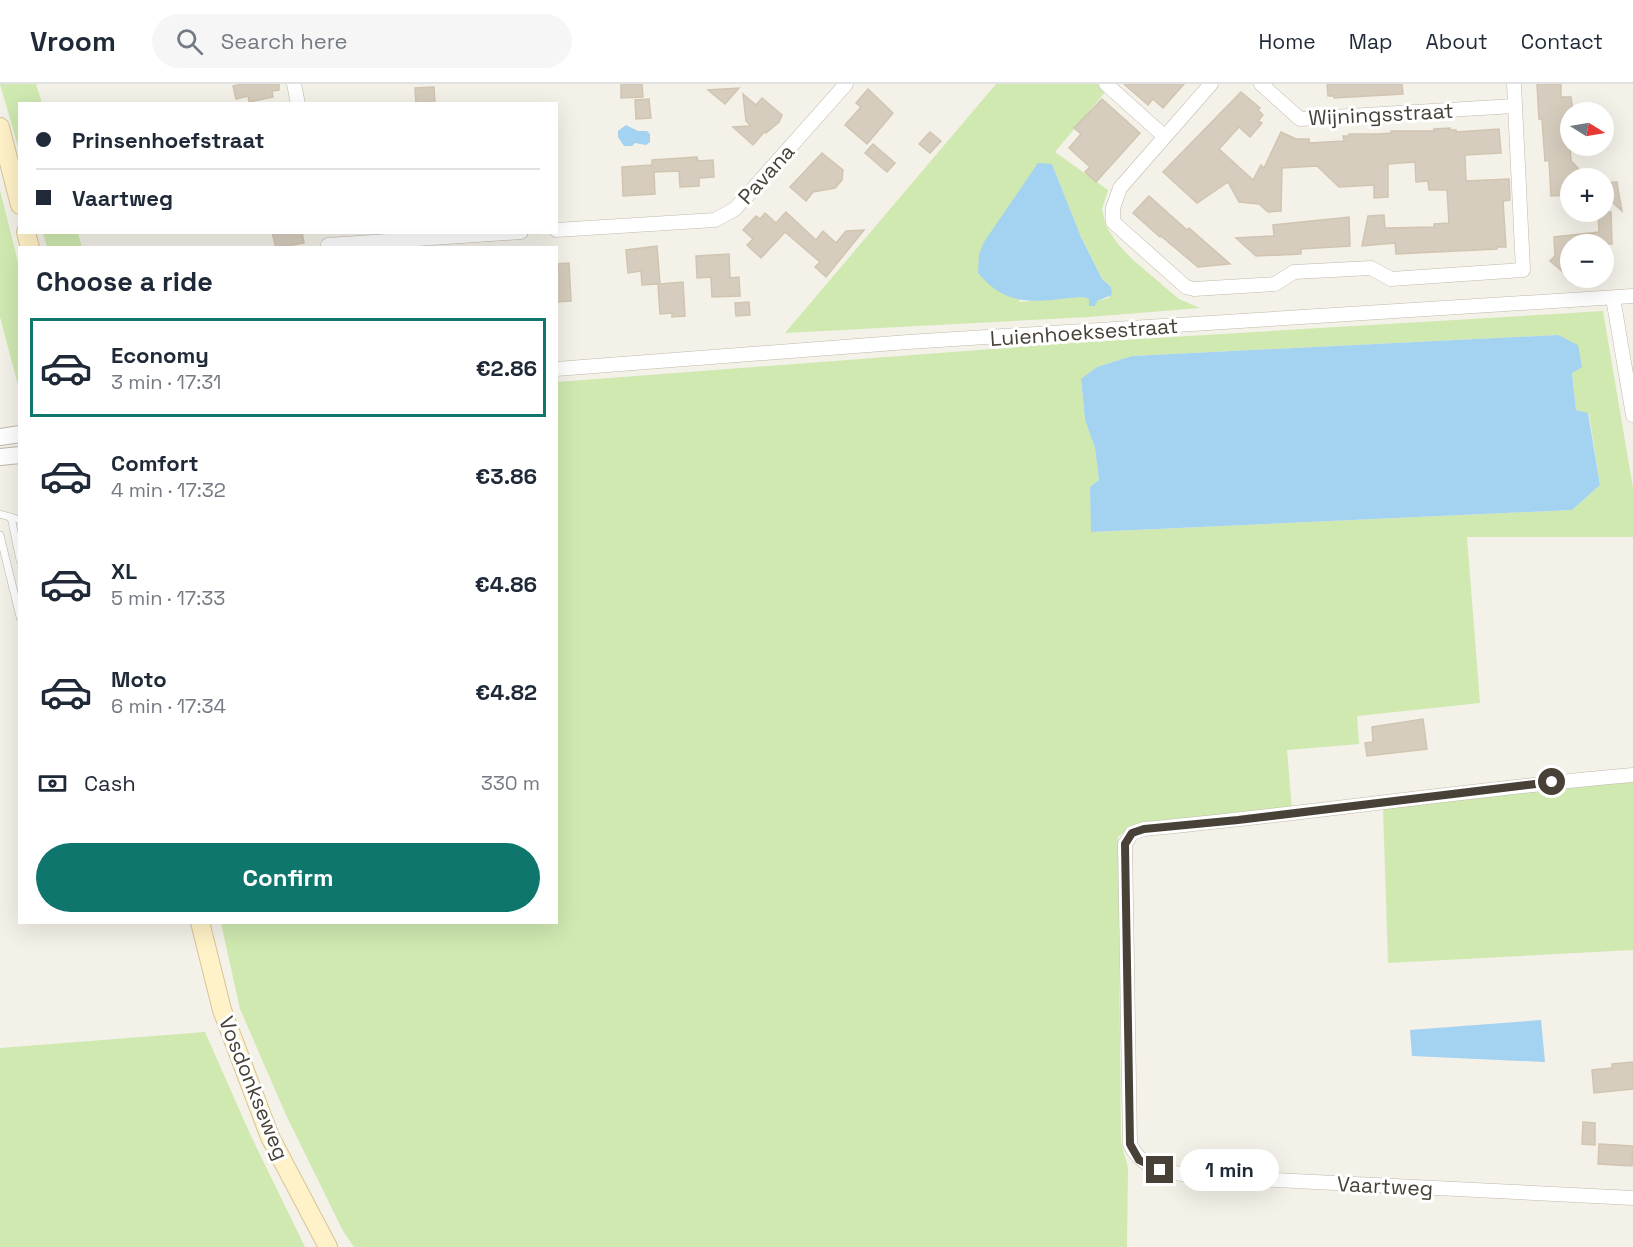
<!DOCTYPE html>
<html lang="en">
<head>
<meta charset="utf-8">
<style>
  :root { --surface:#fff; --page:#f6f6f7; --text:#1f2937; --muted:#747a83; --line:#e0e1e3; --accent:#0f766e }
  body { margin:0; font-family:"Space Grotesk",sans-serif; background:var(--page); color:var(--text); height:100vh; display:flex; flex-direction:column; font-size:22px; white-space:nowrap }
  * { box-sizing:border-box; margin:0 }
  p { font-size:20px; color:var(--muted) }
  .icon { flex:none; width:33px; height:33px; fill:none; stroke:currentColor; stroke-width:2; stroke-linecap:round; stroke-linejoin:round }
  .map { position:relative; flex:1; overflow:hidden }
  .panel { position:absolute; left:18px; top:162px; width:540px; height:678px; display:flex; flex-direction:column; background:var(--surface); border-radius:0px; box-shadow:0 6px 24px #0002 }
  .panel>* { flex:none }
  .guide { position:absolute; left:18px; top:18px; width:540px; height:132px; border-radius:0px; box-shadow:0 6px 24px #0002; display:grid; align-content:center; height:132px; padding:0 18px; background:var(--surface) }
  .needle { width:39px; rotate:101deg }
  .buttons { position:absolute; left:1560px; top:18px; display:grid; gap:12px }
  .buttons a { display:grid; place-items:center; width:54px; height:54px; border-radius:50%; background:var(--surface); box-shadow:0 6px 24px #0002; font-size:30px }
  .end { position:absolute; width:27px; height:27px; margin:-14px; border:8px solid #484137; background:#fff; box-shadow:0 0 0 3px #fff }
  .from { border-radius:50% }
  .bubble { position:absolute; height:42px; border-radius:21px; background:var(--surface); box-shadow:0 6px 24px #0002; font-size:20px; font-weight:800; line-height:42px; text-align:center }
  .guide b { display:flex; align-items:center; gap:21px; height:57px; font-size:22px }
  .guide b+b { border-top:2px solid var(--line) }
  .guide i { width:15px; height:15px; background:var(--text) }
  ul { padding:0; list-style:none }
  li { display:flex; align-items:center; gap:18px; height:99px; margin:0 12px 9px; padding:0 6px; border:3px solid transparent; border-radius:0px }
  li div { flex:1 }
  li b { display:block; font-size:22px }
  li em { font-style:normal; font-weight:800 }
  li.current { border-color:var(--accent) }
  li>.icon { width:54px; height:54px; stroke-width:1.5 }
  h2 { padding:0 18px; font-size:27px; line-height:72px }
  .pay { display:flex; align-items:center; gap:15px; height:66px; padding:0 18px; font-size:22px }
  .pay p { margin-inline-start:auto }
  .primary-button { display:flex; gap:12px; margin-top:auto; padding:12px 18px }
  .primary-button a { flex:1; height:69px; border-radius:36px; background:var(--accent); color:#fff; font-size:24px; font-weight:800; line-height:69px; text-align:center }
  header { display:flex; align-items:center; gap:36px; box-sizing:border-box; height:84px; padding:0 30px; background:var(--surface); border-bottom:2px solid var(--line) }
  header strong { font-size:28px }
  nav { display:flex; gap:33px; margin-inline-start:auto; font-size:21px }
  .search { width:420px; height:54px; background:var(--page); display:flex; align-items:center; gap:15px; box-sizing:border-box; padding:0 21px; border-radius:33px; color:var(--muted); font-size:22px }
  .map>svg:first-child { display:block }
</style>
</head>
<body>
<header>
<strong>Vroom</strong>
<div class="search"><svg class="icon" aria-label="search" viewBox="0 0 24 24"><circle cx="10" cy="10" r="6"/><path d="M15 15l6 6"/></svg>Search here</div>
<nav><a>Home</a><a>Map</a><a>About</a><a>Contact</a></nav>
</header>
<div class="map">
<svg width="1633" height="1163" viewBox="0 0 1633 1163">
  <rect width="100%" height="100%" fill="#f4f1e8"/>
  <g fill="#cfe9b1" fill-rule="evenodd">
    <path d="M0,0H36L42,19L20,20L19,66Z"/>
    <path d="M996,0H1098L1106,7L1055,68L1108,106L1102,125L1106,142L1117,159L1133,176L1179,215L1200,224L1089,233L785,249ZM1052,80L1081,153L1102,195L1111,203L1109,214L1097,217L1083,213L1019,218Z"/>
    <path d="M0,106L19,182V305L0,233Z"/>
    <path d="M43,149H78L82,163H47Z"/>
    <path d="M1603,227L1633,404V453H1467L1480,619L1357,632L1359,660L1287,666L1292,726L1130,743L1118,753L1121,1058L1128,1083L1127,1163H354L343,1147L287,1033L240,925L221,839L556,838L557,298L1056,260ZM1557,251L1572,289L1576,326L1589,330L1600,401L1572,426L1092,448L1090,403L1099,396L1095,364L1085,336L1081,296L1097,283L1132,272Z"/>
    <path d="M1633,698V866L1388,879L1383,724L1454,713Z"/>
    <path d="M205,948L250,1050L305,1163H0V964Z"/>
  </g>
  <g fill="#a4d2f1">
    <path d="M626,41L638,47H647L650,50V58L646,61L635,59L632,62H624L618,53V47Z"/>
    <path d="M1038,79L1052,80L1081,153L1102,195L1111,203L1112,211L1097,217L1095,222H1089V215L1083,213C1039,216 1010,227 978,189L979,170L984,158Z"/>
    <path d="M1558,251L1578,261L1582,283L1572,289L1576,326L1588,329L1600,401L1572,426L1091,448L1090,403L1099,396L1095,364L1085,336L1081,295L1097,283L1132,272Z"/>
    <path d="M1541,936L1545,978L1412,972L1410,946Z"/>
  </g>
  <g fill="#d6cdbe" stroke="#d1c5b1" stroke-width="1.5">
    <path d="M242,0H279V6L272,7L273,13L249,18L248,12L236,15L233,2Z"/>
    <path d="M621,0H642L643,13L621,14Z"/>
    <path d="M1124,0H1184L1163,24L1153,15L1148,21Z"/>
    <path d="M1327,0H1402L1403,10L1334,14V12H1328Z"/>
    <path d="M1537,0H1561V13H1571L1573,28H1570L1569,44L1571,77L1578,84V94H1570V111L1551,112L1549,76L1545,77L1542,35H1539Z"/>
    <path d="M434,3L435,20H416L415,4Z"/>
    <path d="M739,4L725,20L708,6Z"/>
    <path d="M868,5L893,29L867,60L845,41L861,23L856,19Z"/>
    <path d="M1241,8L1260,24L1258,26L1263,31L1258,37L1262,39L1250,53L1239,43L1219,65L1253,96L1261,81L1264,84L1281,48L1296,55H1309V59L1344,57L1343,52H1349V50H1379L1391,49V47H1434V45L1450,44V46H1456V48L1499,45L1501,69L1465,71L1466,97L1509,95L1510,116L1503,117L1506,163H1497V165L1396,170L1395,159L1362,162L1368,132L1384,131L1385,144L1434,143V140L1449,139L1447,106H1429L1428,97L1416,98L1415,78L1388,80V113L1374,114V101L1339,103L1317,82L1282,84L1281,127L1268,128L1259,120L1239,118L1228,98L1197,119L1163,88Z"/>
    <path d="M743,10L756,21L762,14L782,31L779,38L766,49L765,47L753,61L733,43L751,42L746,37Z"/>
    <path d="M649,15L651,34L636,35L635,16Z"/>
    <path d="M1102,15L1140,49L1096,98L1085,88L1090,83L1069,64L1081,50L1074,44Z"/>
    <path d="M930,48L941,57L930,69L919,60Z"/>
    <path d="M873,60L895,79L887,88L865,69Z"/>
    <path d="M822,69L843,86L842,96L835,104L813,108L806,117L790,103Z"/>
    <path d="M697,73L698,77L713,76L714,93L699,94V102L680,103L679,87L654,88L655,110L623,112L622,83L652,81V76Z"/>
    <path d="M1617,98L1618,105L1622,127L1604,111V99Z"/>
    <path d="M1149,112L1187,146L1189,144L1230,180L1198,183L1161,152L1160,153L1133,129Z"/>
    <path d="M786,128L816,156L823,147L836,159L846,147L864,146L826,193L815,183L820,178L785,148L761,174L747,161L753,155L743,146L756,132L760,135L765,129L776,139Z"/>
    <path d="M1598,128H1611L1612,160H1570V180L1563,188L1550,177L1555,172L1554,153L1599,148Z"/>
    <path d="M1349,133L1350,162L1301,165V170L1256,172L1236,154L1274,152L1273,141Z"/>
    <path d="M272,148H302L304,159L276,164Z"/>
    <path d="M657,162L660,200L683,198L685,232L672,233V229L660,230L658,200L642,201L641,187L628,189L626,166Z"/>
    <path d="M729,170L730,194L739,193L740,212L712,213L711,193L697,194L696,172Z"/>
    <path d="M569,179L571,217L556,218V180Z"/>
    <path d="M749,218L750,231L736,232L735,219Z"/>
    <path d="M1423,635L1427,665L1367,672L1365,659L1373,658L1372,643Z"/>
    <path d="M1633,978V1005L1594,1009L1592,986L1612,984V980Z"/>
    <path d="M1583,1038L1595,1039V1061L1582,1060Z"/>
    <path d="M1599,1060L1633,1062L1632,1082L1598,1080Z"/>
  </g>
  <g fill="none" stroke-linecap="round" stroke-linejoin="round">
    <defs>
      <g id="service">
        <path d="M0,430L20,436"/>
        <path d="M11,433L20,476"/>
        <path d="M0,451L20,533"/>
      </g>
      <g id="minor">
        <path d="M294,0L298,20"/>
        <path d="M1106,0L1164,52"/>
        <path d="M1211,0L1120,104L1113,124V138L1186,203L1194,205L1275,200L1294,188L1371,184L1391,195L1523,186L1514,0"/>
        <path d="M1261,0L1300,35L1514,22"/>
        <path d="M556,146L715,136L735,125L846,0"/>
        <path d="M328,161L521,148"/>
        <path d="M1613,214L1633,331"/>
        <path d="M556,285L908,258L1633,212"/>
        <path d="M1633,691C1470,705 1308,730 1144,745L1132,749L1125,760L1130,1060C1144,1092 1185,1090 1216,1093L1633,1114"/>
      </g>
      <g id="tertiary">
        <path d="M0,353L20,350"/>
        <path d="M0,373L20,371"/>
      </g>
      <g id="secondary">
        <path d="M0,43L20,121"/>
        <path d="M26,148L30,164"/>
        <path d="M200,838L222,926L270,1053L328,1163"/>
      </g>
    </defs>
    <use href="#service" stroke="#c0b9ab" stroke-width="8"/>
    <use href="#minor" stroke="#c0b9ab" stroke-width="15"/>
    <use href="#tertiary" stroke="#c0b9ab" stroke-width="18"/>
    <use href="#secondary" stroke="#d5c598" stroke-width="20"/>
    <use href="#service" stroke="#fff" stroke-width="7"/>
    <use href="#minor" stroke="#fff" stroke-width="14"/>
    <use href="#tertiary" stroke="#fff" stroke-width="16"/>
    <use href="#secondary" stroke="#fff2c8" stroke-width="18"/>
  </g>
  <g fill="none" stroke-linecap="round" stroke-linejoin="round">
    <path stroke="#484137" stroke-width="8" d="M1160,1086L1139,1076L1130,1060L1125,760L1132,749L1144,745L1238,736L1552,698"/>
  </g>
  <g text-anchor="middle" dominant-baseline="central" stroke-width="6" stroke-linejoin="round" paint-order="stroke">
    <g font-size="21" fill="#484137" stroke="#fff">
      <text transform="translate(1381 30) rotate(-3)">Wijningsstraat</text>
      <text transform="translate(766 90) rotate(-48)">Pavana</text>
      <text transform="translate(1084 248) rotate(-4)">Luienhoeksestraat</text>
      <text transform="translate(254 1004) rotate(68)">Vosdonkseweg</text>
      <text transform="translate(1385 1102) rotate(3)">Vaartweg</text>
    </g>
  </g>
</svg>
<div class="buttons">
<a><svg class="needle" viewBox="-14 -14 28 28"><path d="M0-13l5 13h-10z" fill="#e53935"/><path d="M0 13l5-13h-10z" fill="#747a83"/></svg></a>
<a>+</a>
<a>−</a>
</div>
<i class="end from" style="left:1552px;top:698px"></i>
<i class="end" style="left:1160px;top:1086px"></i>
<div class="bubble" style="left:1180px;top:1065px;width:99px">1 min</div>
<div class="guide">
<b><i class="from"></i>Prinsenhoefstraat</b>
<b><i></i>Vaartweg</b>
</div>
<section class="panel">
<h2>Choose a ride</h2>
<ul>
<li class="current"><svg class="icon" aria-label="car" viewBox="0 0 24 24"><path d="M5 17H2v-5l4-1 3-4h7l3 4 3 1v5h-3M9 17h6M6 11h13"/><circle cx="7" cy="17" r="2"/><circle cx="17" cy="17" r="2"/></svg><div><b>Economy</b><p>3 min · 17:31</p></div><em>€2.86</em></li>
<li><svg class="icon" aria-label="car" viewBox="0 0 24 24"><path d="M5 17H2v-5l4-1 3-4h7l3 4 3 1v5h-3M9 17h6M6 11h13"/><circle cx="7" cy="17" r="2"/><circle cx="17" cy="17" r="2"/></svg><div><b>Comfort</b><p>4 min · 17:32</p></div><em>€3.86</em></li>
<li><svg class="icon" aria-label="car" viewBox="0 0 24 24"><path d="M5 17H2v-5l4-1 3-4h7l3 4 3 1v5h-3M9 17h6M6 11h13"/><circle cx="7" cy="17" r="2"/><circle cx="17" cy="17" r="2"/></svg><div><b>XL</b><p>5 min · 17:33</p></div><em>€4.86</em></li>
<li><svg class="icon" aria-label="car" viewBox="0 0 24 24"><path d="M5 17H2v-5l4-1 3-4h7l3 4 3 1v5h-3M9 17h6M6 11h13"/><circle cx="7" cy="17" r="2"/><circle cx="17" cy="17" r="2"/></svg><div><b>Moto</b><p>6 min · 17:34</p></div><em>€4.82</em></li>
</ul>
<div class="pay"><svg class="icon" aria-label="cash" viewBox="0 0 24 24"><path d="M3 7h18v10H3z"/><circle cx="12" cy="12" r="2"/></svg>Cash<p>330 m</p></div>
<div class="primary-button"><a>Confirm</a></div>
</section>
</div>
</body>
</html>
